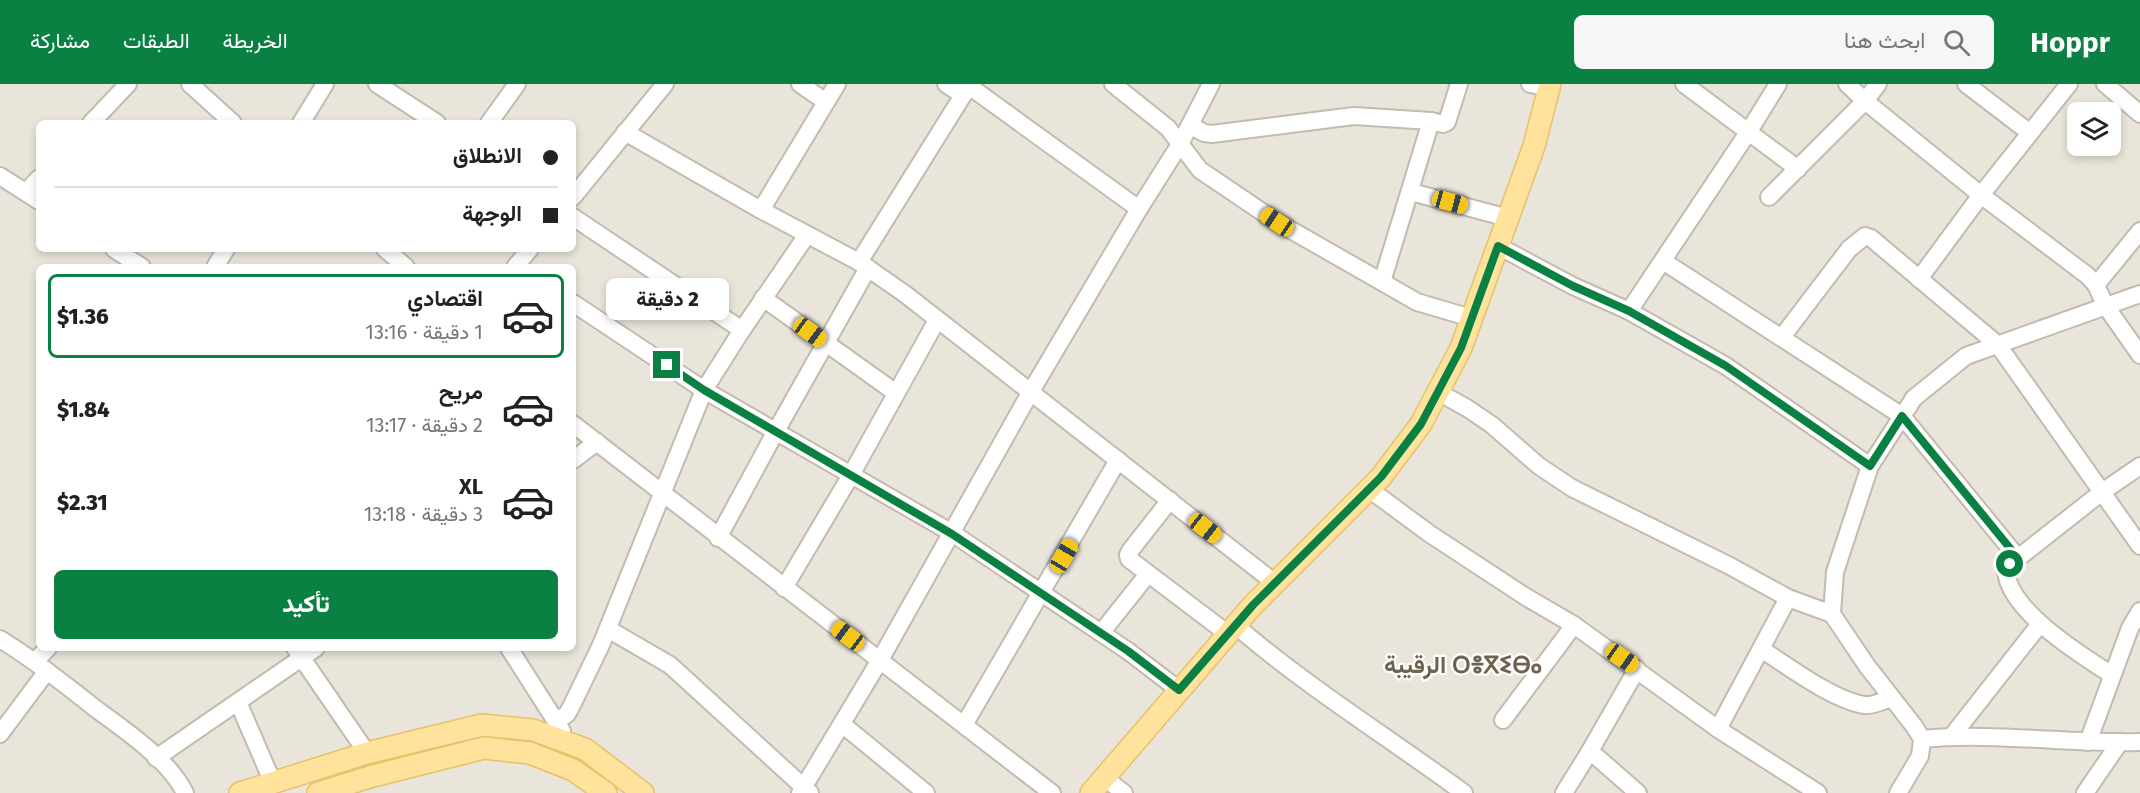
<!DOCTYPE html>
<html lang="ar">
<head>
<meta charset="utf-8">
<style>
  :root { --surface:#fff; --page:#f6f6f6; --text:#222; --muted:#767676; --line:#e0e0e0; --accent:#0b8043 }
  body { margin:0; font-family:"Fira Sans",Vazirmatn,"Noto Sans Tifinagh",sans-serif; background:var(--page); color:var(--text); direction:rtl; height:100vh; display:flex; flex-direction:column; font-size:22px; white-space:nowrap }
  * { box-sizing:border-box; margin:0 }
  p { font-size:20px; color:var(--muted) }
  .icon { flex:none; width:33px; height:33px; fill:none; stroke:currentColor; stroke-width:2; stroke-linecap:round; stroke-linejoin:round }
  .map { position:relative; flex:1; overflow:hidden; direction:ltr }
  .panel { position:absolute; left:36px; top:180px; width:540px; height:387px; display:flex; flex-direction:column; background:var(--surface); border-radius:9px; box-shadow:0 3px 9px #0003; direction:rtl }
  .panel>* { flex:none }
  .top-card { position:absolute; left:36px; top:36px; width:540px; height:132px; border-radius:9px; box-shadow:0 3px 9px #0003; direction:rtl; display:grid; align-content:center; height:132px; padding:0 18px; background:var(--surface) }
  .fabs { position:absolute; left:2067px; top:18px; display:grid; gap:12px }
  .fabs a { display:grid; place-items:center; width:54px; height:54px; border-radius:9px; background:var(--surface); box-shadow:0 3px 9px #0003; font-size:30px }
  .end { position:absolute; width:27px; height:27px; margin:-14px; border:8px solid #0b8043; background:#fff; box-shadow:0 0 0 3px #fff }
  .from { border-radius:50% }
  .bubble { position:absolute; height:42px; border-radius:9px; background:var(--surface); box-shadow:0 3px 9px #0003; font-size:20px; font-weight:800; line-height:42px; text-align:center; direction:rtl }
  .car { position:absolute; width:18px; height:36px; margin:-18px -9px; border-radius:8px; box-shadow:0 0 4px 2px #0007; background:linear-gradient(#f5c518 24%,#345 0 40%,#f5c518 0 76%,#345 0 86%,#f5c518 0) }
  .top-card b { display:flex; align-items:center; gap:21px; height:57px; font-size:22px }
  .top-card b+b { border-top:2px solid var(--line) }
  .top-card i { width:15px; height:15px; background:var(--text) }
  ul { padding:10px 0 0; list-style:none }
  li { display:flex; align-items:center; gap:18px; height:84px; margin:0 12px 9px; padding:0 6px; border:3px solid transparent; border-radius:9px }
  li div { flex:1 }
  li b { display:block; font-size:22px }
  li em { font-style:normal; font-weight:800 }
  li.current { border-color:var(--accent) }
  li>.icon { width:54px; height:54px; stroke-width:1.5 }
  .button { display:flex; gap:12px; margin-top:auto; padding:12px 18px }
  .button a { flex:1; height:69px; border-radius:9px; background:var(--accent); color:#fff; font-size:24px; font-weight:800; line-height:69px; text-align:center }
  header { display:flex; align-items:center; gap:36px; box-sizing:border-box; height:84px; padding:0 30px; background:var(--accent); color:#fff }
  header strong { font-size:28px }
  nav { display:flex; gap:33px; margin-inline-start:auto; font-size:21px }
  .search { width:420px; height:54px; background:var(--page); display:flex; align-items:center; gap:15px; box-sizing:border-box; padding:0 21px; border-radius:9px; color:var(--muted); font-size:22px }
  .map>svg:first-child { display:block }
</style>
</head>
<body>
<header>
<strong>Hoppr</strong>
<div class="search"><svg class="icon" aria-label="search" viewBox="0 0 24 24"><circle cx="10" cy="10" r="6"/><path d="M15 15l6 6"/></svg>ابحث هنا</div>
<nav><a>الخريطة</a><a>الطبقات</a><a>مشاركة</a></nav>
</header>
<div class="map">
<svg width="2140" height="709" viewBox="0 0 2140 709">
  <rect width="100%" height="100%" fill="#f6f3ec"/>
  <path fill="#eae5da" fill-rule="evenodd" d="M0,0H2140V709H0ZM2078,28H2110V62H2078ZM39,39H573V165H39ZM39,183H573V564H39Z"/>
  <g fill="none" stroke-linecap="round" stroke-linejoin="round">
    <defs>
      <g id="minor">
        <path d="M190,0L233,39"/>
        <path d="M377,0L437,39"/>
        <path d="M800,0L826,18"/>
        <path d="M946,0L963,11"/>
        <path d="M1113,0L1168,44L1200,86L1277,138L1417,218L1471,234"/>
        <path d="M1530,0L1550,4"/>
        <path d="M1684,0L1798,85"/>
        <path d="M1847,0L1865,17L1981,111L2088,192L2096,201L2105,221L2140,271"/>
        <path d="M1966,0L2030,49"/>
        <path d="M2105,0L2140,30"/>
        <path d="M969,2L1139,125"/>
        <path d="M91,39L128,0"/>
        <path d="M301,39L325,0"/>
        <path d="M489,39L517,0"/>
        <path d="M1190,41L1204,49L1212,50L1354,32L1431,37L1443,40L1447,38L1459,0"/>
        <path d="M625,48L761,126L859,178L905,210L1275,499"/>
        <path d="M0,92L39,117"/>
        <path d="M26,108L39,94"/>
        <path d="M1411,108L1508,134"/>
        <path d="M573,113L665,0"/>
        <path d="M1769,113L1865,17L1878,0"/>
        <path d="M761,126L837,0"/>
        <path d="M573,133L742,246"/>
        <path d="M1498,162L1573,202L1629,227L1726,282L1870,382"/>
        <path d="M114,165L142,183"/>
        <path d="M385,165L406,183"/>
        <path d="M1663,177L1902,332L2018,474"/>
        <path d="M859,178L970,0"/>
        <path d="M215,183L226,165"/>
        <path d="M515,183L530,165"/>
        <path d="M1919,195L1981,111L2069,0"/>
        <path d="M1382,198L1431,37"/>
        <path d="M2096,201L2140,147"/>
        <path d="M763,214L896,309"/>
        <path d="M573,219L704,306L952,449L1128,567L1179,606"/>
        <path d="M1629,227L1749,47L1778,0"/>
        <path d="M1782,253L1849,165L1865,152L1871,154L1998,261L2140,462"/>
        <path d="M1438,308L1467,324L1492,341L1539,382L1572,404L1730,482L1788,514L1832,530"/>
        <path d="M573,340L1052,709"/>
        <path d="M573,376L597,358"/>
        <path d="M1369,405L1430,450L1526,513L1574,541L1718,645L1818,709"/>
        <path d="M1170,416L1130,467L1128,471L1129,475L1228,550"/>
        <path d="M718,454L776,347L868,184"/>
        <path d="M784,504L851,391L937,236"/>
        <path d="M1235,541C1307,603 1388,653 1464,709"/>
        <path d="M608,545L670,581L810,709"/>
        <path d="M1101,549L1148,490"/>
        <path d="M0,555C34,576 65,600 96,625C125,646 170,677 185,709"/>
        <path d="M295,564L367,669"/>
        <path d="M509,564L562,647"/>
        <path d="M1761,565C1788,582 1834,617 1865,621C1873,622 1884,616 1892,614"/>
        <path d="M35,577L48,564"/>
        <path d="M2112,591C2081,571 2009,527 2006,487L2018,474L2102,408L2140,382"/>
        <path d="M238,618L273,699"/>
        <path d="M1503,636L1574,541"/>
        <path d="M556,638L567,630L571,623L601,561L704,306L742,246L807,151"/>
        <path d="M842,640L926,709"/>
        <path d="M964,641L1118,376"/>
        <path d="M1718,645L1788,514"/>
        <path d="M0,650L47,587"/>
        <path d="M1952,652L2040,540"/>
        <path d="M1922,655C1994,648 2067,660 2140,658"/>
        <path d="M2088,658L2130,544L2140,527"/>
        <path d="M1590,667L1637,585"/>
        <path d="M156,674L316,564"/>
        <path d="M1105,694L1124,709"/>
        <path d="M800,709L880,576L1030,309L1139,125L1180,60L1211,0"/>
        <path d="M1564,709L1590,667L1638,709"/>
        <path d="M1898,709L1920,672L1922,655L1914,642L1867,582L1832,530L1835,488L1870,382L1914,314L1966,272L2140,210"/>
        <path d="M2085,709L2120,658"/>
      </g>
      <g id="major">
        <path d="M240,709L367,669L482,641L533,646L585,665L643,709"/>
        <path d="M318,709L373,692L484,664L530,669L573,686L606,709"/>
        <path d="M1091,709L1253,521L1381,393L1421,340L1461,264L1534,62L1550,0"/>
      </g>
    </defs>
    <use href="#minor" stroke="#c2bbae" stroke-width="20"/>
    <use href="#major" stroke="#e6c16a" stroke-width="24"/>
    <use href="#minor" stroke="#fff" stroke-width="16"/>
    <use href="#major" stroke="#ffe39c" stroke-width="21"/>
  </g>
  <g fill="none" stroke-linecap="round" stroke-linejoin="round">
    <path stroke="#0b8043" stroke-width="8" d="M667,281L704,306L952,450L1128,567L1179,606L1253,521L1381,393L1421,340L1461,264L1498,162L1573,202L1629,227L1726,282L1870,382L1902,332L2018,474L2010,480"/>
  </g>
  <g text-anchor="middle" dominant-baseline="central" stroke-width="4.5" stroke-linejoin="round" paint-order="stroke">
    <g font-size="24" font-weight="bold" fill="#6e6250" stroke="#fff">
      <text x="1463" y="581">الرقيبة ⵔⴻⴳⵉⴱⴰ</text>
    </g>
  </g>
</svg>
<div class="fabs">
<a><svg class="icon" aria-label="layers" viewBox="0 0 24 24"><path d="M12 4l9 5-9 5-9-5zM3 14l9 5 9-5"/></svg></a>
</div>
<i class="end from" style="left:2010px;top:480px"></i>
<i class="end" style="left:667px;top:281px"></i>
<div class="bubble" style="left:606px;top:194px;width:123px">2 دقيقة</div>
<i class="car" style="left:1450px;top:118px;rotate:105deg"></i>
<i class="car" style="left:1277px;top:138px;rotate:304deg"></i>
<i class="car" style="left:810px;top:248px;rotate:126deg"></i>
<i class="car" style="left:1205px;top:444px;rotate:128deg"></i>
<i class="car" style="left:1064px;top:472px;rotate:30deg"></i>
<i class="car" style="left:848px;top:552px;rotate:307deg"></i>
<i class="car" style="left:1622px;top:574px;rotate:125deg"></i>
<div class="top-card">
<b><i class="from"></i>الانطلاق</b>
<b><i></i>الوجهة</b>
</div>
<section class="panel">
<ul>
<li class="current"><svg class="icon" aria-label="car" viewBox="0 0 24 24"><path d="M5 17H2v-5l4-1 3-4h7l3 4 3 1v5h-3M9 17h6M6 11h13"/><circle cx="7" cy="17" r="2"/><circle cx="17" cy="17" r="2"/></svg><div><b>اقتصادي</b><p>1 دقيقة · 13:16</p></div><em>$1.36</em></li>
<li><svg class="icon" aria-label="car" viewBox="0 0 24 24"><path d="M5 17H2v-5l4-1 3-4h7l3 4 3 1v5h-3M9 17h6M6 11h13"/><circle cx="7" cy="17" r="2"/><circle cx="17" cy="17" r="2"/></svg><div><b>مريح</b><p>2 دقيقة · 13:17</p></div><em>$1.84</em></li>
<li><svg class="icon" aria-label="car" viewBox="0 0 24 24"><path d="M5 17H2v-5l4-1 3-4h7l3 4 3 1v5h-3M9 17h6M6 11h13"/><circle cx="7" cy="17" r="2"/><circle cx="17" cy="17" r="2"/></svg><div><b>XL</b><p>3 دقيقة · 13:18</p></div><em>$2.31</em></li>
</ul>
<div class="button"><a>تأكيد</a></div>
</section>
</div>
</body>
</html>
